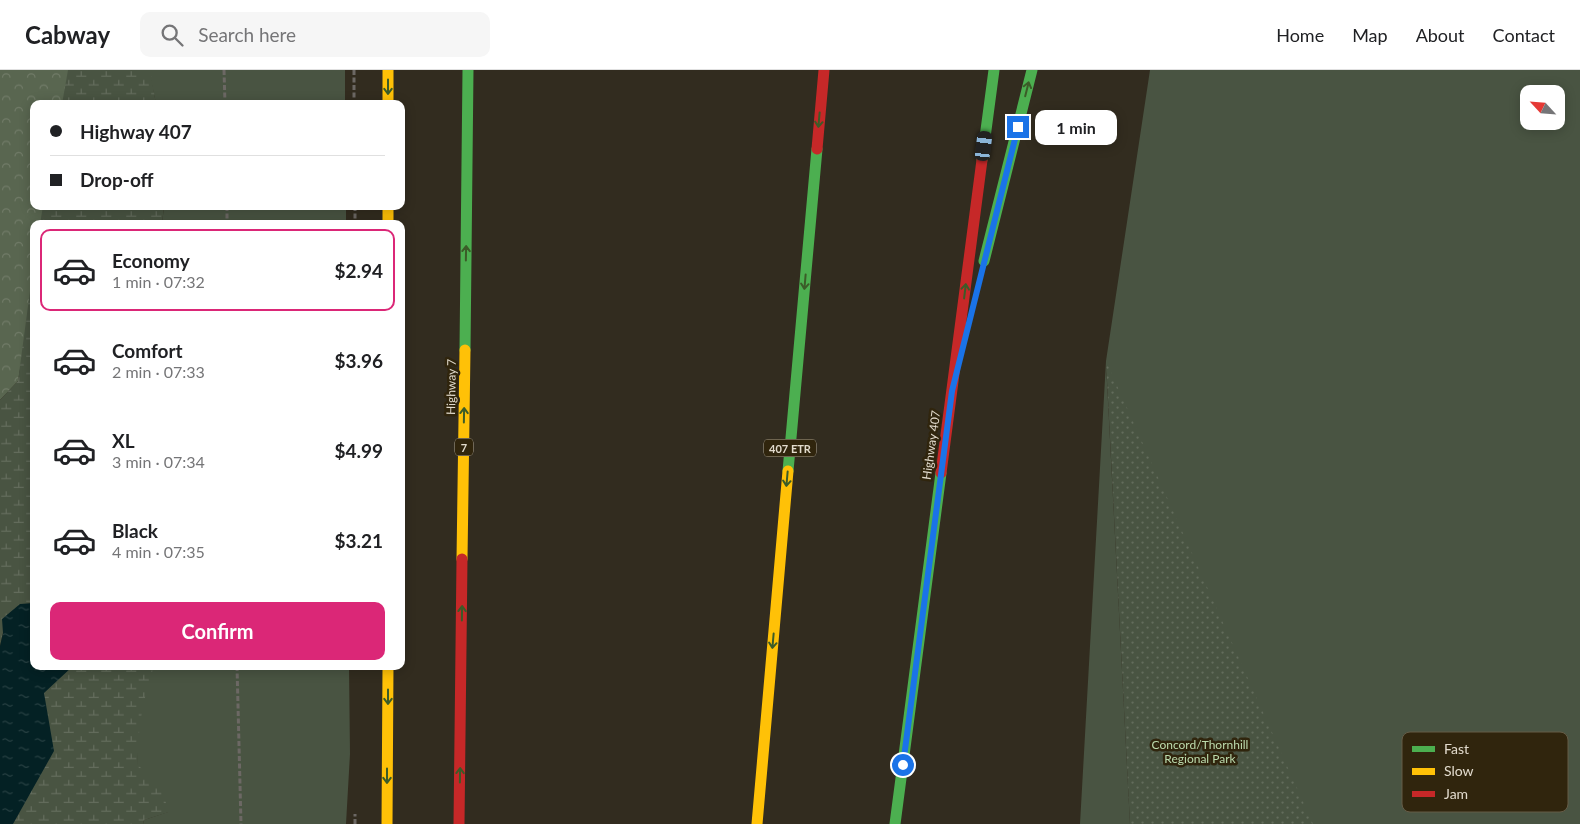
<!DOCTYPE html>
<html lang="en">
<head>
<meta charset="utf-8">
<style>
  :root { --surface:#fff; --page:#f6f6f6; --text:#202124; --muted:#757577; --line:#e0e0e0; --accent:#db2777 }
  body { margin:0; font-family:Lato,sans-serif; background:var(--page); color:var(--text); height:100vh; display:flex; flex-direction:column; font-size:19px; white-space:nowrap }
  * { box-sizing:border-box; margin:0 }
  p { font-size:16px; color:var(--muted) }
  .icon { flex:none; width:28px; height:28px; fill:none; stroke:currentColor; stroke-width:2; stroke-linecap:round; stroke-linejoin:round }
  .map { position:relative; flex:1; overflow:hidden }
  .side { position:absolute; left:30px; top:150px; width:375px; height:450px; display:flex; flex-direction:column; background:var(--surface); border-radius:10px; box-shadow:0 2px 12px #0003 }
  .side>* { flex:none }
  .guide { position:absolute; left:30px; top:30px; width:375px; height:110px; border-radius:10px; box-shadow:0 2px 12px #0003; display:grid; align-content:center; height:110px; padding:0 20px; background:var(--surface) }
  .needle { width:32px; rotate:296deg }
  .controls { position:absolute; left:1520px; top:15px; display:grid; gap:10px }
  .controls a { display:grid; place-items:center; width:45px; height:45px; border-radius:10px; background:var(--surface); box-shadow:0 2px 12px #0003; font-size:25px }
  .end { position:absolute; width:22px; height:22px; margin:-11px; border:6px solid #1a73e8; background:#fff; box-shadow:0 0 0 2px #fff }
  .from { border-radius:50% }
  .bubble { position:absolute; height:35px; border-radius:10px; background:var(--surface); box-shadow:0 2px 12px #0003; font-size:16px; font-weight:700; line-height:35px; text-align:center }
  .car { position:absolute; width:15px; height:30px; margin:-15px -8px; border-radius:6px; box-shadow:0 0 4px 1px #0007; background:linear-gradient(#222 24%,#8ab4d8 0 40%,#222 0 76%,#8ab4d8 0 86%,#222 0) }
  .guide b { display:flex; align-items:center; gap:18px; height:48px; font-size:19px }
  .guide b+b { border-top:1px solid var(--line) }
  .guide i { width:12px; height:12px; background:var(--text) }
  ul { padding:9px 0 0; list-style:none }
  li { display:flex; align-items:center; gap:15px; height:82px; margin:0 10px 8px; padding:0 10px; border:2px solid transparent; border-radius:10px }
  li div { flex:1 }
  li b { display:block; font-size:19px }
  li em { font-style:normal; font-weight:700 }
  li.current { border-color:var(--accent) }
  li>.icon { width:45px; height:45px; stroke-width:1.5 }
  .primary-button { display:flex; gap:10px; margin-top:auto; padding:10px 20px }
  .primary-button a { flex:1; height:58px; border-radius:10px; background:var(--accent); color:#fff; font-size:20px; font-weight:700; line-height:58px; text-align:center }
  header { display:flex; align-items:center; gap:30px; box-sizing:border-box; height:70px; padding:0 25px; background:var(--surface); border-bottom:1px solid var(--line) }
  header strong { font-size:24px }
  nav { display:flex; gap:28px; margin-inline-start:auto; font-size:18px }
  .search { width:350px; height:45px; background:var(--page); display:flex; align-items:center; gap:12px; box-sizing:border-box; padding:0 18px; border-radius:10px; color:var(--muted); font-size:19px }
  .map>svg:first-child { display:block }
</style>
</head>
<body>
<header>
<strong>Cabway</strong>
<div class="search"><svg class="icon" aria-label="search" viewBox="0 0 24 24"><circle cx="10" cy="10" r="6"/><path d="M15 15l6 6"/></svg>Search here</div>
<nav><a>Home</a><a>Map</a><a>About</a><a>Contact</a></nav>
</header>
<div class="map">
<svg width="1580" height="754" viewBox="0 0 1580 754">
  <defs>
    <pattern id="forest-crowns" width="20" height="18" patternUnits="userSpaceOnUse" patternTransform="scale(1.25)"><rect width="20" height="18" fill="#596650"/><path d="M2 6a3 3 0 1 1 6 0M12 15a3 3 0 1 1 6 0" fill="none" stroke="#717b68"/></pattern>
    <pattern id="wetland-marsh" width="20" height="14" patternUnits="userSpaceOnUse" patternTransform="scale(1.25)"><rect width="20" height="14" fill="#495442"/><path d="M1 5h8M5 5V1M11 12h8M15 12V8" fill="none" stroke="#636c5c"/></pattern>
    <pattern id="park-dots" width="8" height="8" patternUnits="userSpaceOnUse" patternTransform="scale(1.25)"><rect width="8" height="8" fill="#495442"/><path d="M2 2h.1M6 6h.1" fill="none" stroke="#636c5c" stroke-width="1.8" stroke-linecap="round"/></pattern>
    <pattern id="water-ripples" width="26" height="14" patternUnits="userSpaceOnUse" patternTransform="scale(1.25)"><rect width="26" height="14" fill="#042124"/><path d="M2 4q2-2 4 0t4 0M15 11q2-2 4 0t4 0" fill="none" stroke="#284143"/></pattern>
  </defs>
  <rect width="100%" height="100%" fill="#322c1f"/>
  <g fill="#495442" fill-rule="evenodd">
    <path d="M149,0H345V34H156Z"/>
    <path d="M1150,0H1580V754H1147L1106,293L1130,754H1080L1106,291ZM1529,24H1556V51H1529Z"/>
    <path d="M164,136H346V154H162Z"/>
    <path d="M139,596H349L350,684L346,754H143L144,750L168,742L160,718L138,696L137,666L144,626Z"/>
  </g>
  <path fill="url(#forest-crowns)" d="M0,0H70L65,34H34V136H47L44,154H34V216L18,311L0,330Z"/>
  <g fill="url(#wetland-marsh)">
    <path d="M68,0H150L156,34H62Z"/>
    <path d="M43,136H164L162,154H40Z"/>
    <path d="M34,191V533L20,535L3,549V563L0,576V330L18,311Z"/>
    <path d="M34,596H154C143,629 137,660 138,695L161,718L169,742L144,750L143,754H13L0,664Z"/>
  </g>
  <path fill="url(#park-dots)" d="M1106,291L1313,754H1130Z"/>
  <path fill="url(#water-ripples)" d="M34,533V596H73L44,623L54,681L13,754H0V576L3,563L2,549L20,534Z"/>
  <g fill="none" stroke-linecap="round" stroke-linejoin="round">
    <g stroke="#6c6864" stroke-width="3" stroke-dasharray="5 2.5" stroke-linecap="butt">
      <path d="M224,0L225,34"/>
      <path d="M354,0V34"/>
      <path d="M227,136V154"/>
      <path d="M355,136V154"/>
      <path d="M237,596L241,754"/>
      <path d="M355,754V744"/>
    </g>
    <g stroke="#4caf50" stroke-width="11">
      <path d="M982,90L994,0"/>
      <path d="M984,191L1032,0"/>
      <path d="M465,280L468,0"/>
      <path d="M788,401L817,79"/>
      <path d="M895,754L941,403"/>
    </g>
    <g stroke="#ffc107" stroke-width="11">
      <path d="M388,0V34"/>
      <path d="M388,136V154"/>
      <path d="M462,489L465,280"/>
      <path d="M387,754L388,596"/>
      <path d="M757,754L788,401"/>
    </g>
    <g stroke="#c62828" stroke-width="11">
      <path d="M817,79L824,0"/>
      <path d="M941,403L982,90"/>
      <path d="M459,754L462,489"/>
    </g>
  </g>
  <defs><path id="oneway-shaft" d="M-6 0H5M1.5-3L5.5 0L1.5 3" fill="none" stroke-width="1.6" stroke-linecap="round" stroke-linejoin="round" transform="scale(1.25)"/></defs>
  <g stroke="#3b5c28">
    <use href="#oneway-shaft" transform="translate(388 17) rotate(90)"/>
    <use href="#oneway-shaft" transform="translate(1027 19) rotate(-76)"/>
    <use href="#oneway-shaft" transform="translate(819 50) rotate(95)"/>
    <use href="#oneway-shaft" transform="translate(466 183) rotate(-89)"/>
    <use href="#oneway-shaft" transform="translate(805 212) rotate(95)"/>
    <use href="#oneway-shaft" transform="translate(965 221) rotate(-83)"/>
    <use href="#oneway-shaft" transform="translate(464 345) rotate(-89)"/>
    <use href="#oneway-shaft" transform="translate(787 409) rotate(95)"/>
    <use href="#oneway-shaft" transform="translate(462 543) rotate(-89)"/>
    <use href="#oneway-shaft" transform="translate(773 571) rotate(95)"/>
    <use href="#oneway-shaft" transform="translate(388 627) rotate(90)"/>
    <use href="#oneway-shaft" transform="translate(460 705) rotate(-89)"/>
    <use href="#oneway-shaft" transform="translate(387 706) rotate(90)"/>
  </g>
  <g fill="none" stroke-linecap="round" stroke-linejoin="round">
    <path stroke="#1a73e8" stroke-width="6" d="M903,695L952,321L1018,57"/>
  </g>
  <g text-anchor="middle" dominant-baseline="central" stroke-width="5" stroke-linejoin="round" paint-order="stroke">
    <g fill="#30250d" stroke="#ada493" stroke-width="1">
      <rect x="455" y="368.5" width="18" height="17" rx="4"/>
      <rect x="764" y="369.5" width="52" height="17" rx="4"/>
    </g>
    <g font-size="11" font-weight="bold" fill="#e2dbcd">
      <text x="464" y="377">7</text>
      <text x="790" y="378">407 ETR</text>
    </g>
    <g font-size="12" fill="#e2dbcd" stroke="#30250d">
      <text transform="translate(451 317) rotate(-89)">Highway 7</text>
      <text transform="translate(931 375) rotate(-82)">Highway 407</text>
    </g>
    <g font-size="12" fill="#bcdbad" stroke="#30250d">
      <text x="1200" y="674">Concord/Thornhill<tspan x="1200" dy="14">Regional Park</tspan></text>
    </g>
  </g>
  <rect x="1402" y="662" width="166" height="80" rx="8" fill="#30250d" stroke="#655c47" stroke-width="1"/>
  <rect x="1412" y="676" width="23" height="6" fill="#4caf50"/>
  <rect x="1412" y="698" width="23" height="7" fill="#ffc107"/>
  <rect x="1412" y="721" width="23" height="6" fill="#c62828"/>
  <g font-size="14" fill="#e2dbcd">
    <text x="1444" y="684">Fast</text>
    <text x="1444" y="706">Slow</text>
    <text x="1444" y="729">Jam</text>
  </g>
</svg>
<div class="controls">
<a><svg class="needle" viewBox="-14 -14 28 28"><path d="M0-13l5 13h-10z" fill="#e53935"/><path d="M0 13l5-13h-10z" fill="#757577"/></svg></a>
</div>
<i class="end from" style="left:903px;top:695px"></i>
<i class="end" style="left:1018px;top:57px"></i>
<div class="bubble" style="left:1035px;top:40px;width:82px">1 min</div>
<i class="car" style="left:984px;top:76px;rotate:7deg"></i>
<div class="guide">
<b><i class="from"></i>Highway 407</b>
<b><i></i>Drop-off</b>
</div>
<section class="side">
<ul>
<li class="current"><svg class="icon" aria-label="car" viewBox="0 0 24 24"><path d="M5 17H2v-5l4-1 3-4h7l3 4 3 1v5h-3M9 17h6M6 11h13"/><circle cx="7" cy="17" r="2"/><circle cx="17" cy="17" r="2"/></svg><div><b>Economy</b><p>1 min · 07:32</p></div><em>$2.94</em></li>
<li><svg class="icon" aria-label="car" viewBox="0 0 24 24"><path d="M5 17H2v-5l4-1 3-4h7l3 4 3 1v5h-3M9 17h6M6 11h13"/><circle cx="7" cy="17" r="2"/><circle cx="17" cy="17" r="2"/></svg><div><b>Comfort</b><p>2 min · 07:33</p></div><em>$3.96</em></li>
<li><svg class="icon" aria-label="car" viewBox="0 0 24 24"><path d="M5 17H2v-5l4-1 3-4h7l3 4 3 1v5h-3M9 17h6M6 11h13"/><circle cx="7" cy="17" r="2"/><circle cx="17" cy="17" r="2"/></svg><div><b>XL</b><p>3 min · 07:34</p></div><em>$4.99</em></li>
<li><svg class="icon" aria-label="car" viewBox="0 0 24 24"><path d="M5 17H2v-5l4-1 3-4h7l3 4 3 1v5h-3M9 17h6M6 11h13"/><circle cx="7" cy="17" r="2"/><circle cx="17" cy="17" r="2"/></svg><div><b>Black</b><p>4 min · 07:35</p></div><em>$3.21</em></li>
</ul>
<div class="primary-button"><a>Confirm</a></div>
</section>
</div>
</body>
</html>
